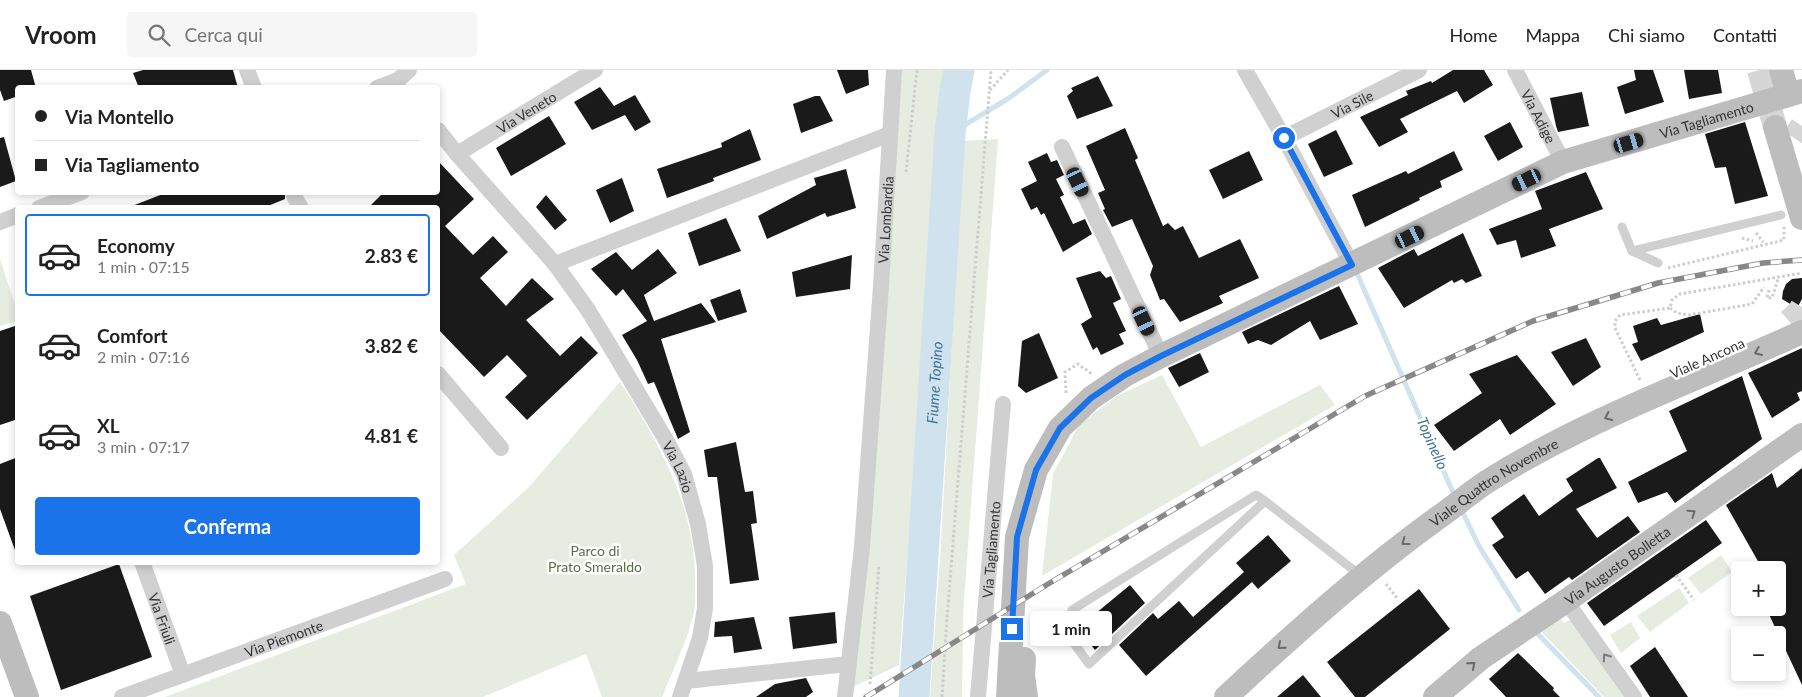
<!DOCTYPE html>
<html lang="it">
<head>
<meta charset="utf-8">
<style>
  :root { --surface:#fff; --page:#f6f6f6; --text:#222; --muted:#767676; --line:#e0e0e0; --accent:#1a73e8 }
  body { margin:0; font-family:Lato,sans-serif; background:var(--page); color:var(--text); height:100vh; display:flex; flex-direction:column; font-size:19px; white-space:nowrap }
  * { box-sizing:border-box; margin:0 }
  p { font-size:16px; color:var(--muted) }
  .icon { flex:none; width:28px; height:28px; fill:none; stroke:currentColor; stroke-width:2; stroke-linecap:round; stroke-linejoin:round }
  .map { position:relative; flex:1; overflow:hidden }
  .panel { position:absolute; left:15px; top:135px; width:425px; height:360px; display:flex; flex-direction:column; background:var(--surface); border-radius:5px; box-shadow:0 2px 8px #0003 }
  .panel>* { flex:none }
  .top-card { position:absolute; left:15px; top:15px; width:425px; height:110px; border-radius:5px; box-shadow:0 2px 8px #0003; display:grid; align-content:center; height:110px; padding:0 20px; background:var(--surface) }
  .fabs { position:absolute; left:1731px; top:491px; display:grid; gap:10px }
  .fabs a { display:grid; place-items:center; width:55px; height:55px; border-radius:5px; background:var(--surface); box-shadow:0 2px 8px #0003; font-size:25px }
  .end { position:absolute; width:22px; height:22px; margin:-11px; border:6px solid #1a73e8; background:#fff; box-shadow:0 0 0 2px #fff }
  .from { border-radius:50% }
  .bubble { position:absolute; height:35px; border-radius:5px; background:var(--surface); box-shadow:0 2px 8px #0003; font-size:16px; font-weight:700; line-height:35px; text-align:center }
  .car { position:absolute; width:15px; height:30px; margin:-15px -8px; border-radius:6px; box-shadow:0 0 4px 1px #0007; background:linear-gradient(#222 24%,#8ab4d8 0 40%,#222 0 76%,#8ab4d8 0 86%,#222 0) }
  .top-card b { display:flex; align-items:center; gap:18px; height:48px; font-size:19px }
  .top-card b+b { border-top:1px solid var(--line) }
  .top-card i { width:12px; height:12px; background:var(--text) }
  ul { padding:9px 0 0; list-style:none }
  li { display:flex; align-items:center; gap:15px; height:82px; margin:0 10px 8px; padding:0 10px; border:2px solid transparent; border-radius:5px }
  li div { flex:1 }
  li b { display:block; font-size:19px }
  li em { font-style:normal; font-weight:700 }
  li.on { border-color:var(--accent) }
  li>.icon { width:45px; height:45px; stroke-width:1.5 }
  .primary-button { display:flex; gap:10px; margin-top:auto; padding:10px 20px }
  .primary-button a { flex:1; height:58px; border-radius:5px; background:var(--accent); color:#fff; font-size:20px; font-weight:700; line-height:58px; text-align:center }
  header { display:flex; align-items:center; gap:30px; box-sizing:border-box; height:70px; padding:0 25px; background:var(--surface); border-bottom:1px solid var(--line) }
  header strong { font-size:24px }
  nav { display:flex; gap:28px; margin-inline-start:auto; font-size:18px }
  .search { width:350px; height:45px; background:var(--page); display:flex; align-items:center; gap:12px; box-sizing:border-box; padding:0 18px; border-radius:5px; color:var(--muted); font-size:19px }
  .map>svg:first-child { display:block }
</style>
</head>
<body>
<header>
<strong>Vroom</strong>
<div class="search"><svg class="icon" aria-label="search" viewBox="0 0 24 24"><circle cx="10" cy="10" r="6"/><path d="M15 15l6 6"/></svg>Cerca qui</div>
<nav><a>Home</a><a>Mappa</a><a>Chi siamo</a><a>Contatti</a></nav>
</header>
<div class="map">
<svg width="1802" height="627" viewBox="0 0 1802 627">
  <rect width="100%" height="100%" fill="#fff"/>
  <g fill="#e6ecdf">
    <path d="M898,0H947L928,171L917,364L899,595L851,618Z"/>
    <path d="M998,69L963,544L962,627H930L941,474L963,71Z"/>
    <path d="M0,189L18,244L17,251L0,256Z"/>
    <path d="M1162,305L1201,377L1320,315L1335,335L1042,506L1053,404L1079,355L1117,326Z"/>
    <path d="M620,312C660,374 697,440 695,515C695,524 696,533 694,542C688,569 673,600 662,627H602L586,584L483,627H165L466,514L454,485L528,418Z"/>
    <path d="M1721,485L1732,502L1701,524L1688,508Z"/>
    <path d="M1679,518L1689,533L1650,562L1637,546Z"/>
    <path d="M1558,546L1564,553L1573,548L1629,627H1604L1538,558Z"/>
    <path d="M1631,552L1640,568L1621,583L1610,565Z"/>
  </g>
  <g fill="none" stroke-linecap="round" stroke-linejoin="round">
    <g stroke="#cfe2ee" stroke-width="5">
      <path d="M950,64L1009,28L1047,0"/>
      <path d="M1356,201L1455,427"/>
      <path d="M1461,439L1479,476L1519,540"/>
      <path d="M1535,561L1599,627"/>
    </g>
    <path stroke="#cfe2ee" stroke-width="31" id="s1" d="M914,627L950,64L955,21L959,0"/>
  </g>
  <g fill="#1a1a1a">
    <path d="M0,0H31L36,18H18V26L4,31L0,20Z"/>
    <path d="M143,0H233L238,18H139L133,3Z"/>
    <path d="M837,0H868L869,15L846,24Z"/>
    <path d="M1453,0H1484L1493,15L1464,33L1457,21L1400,49L1408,62L1379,77L1360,47L1408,25L1406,21L1431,11L1432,13Z"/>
    <path d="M1634,0H1653L1664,32L1625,44L1617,17L1636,10Z"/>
    <path d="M1684,0H1718L1722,23L1689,29Z"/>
    <path d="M1098,6L1113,36L1077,49L1067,26L1073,21L1071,18Z"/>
    <path d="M600,17L614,36L635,25L651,52L635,61L625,45L592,60L574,32Z"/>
    <path d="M1582,22L1589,56L1558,62L1556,56L1550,28Z"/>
    <path d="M815,26H820L833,51L801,63L793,34Z"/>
    <path d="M549,46L566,74L511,106L496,78Z"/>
    <path d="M1510,52L1523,77L1498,91L1484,66Z"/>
    <path d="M1745,52L1768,126L1735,134L1726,97L1715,98L1705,64Z"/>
    <path d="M1125,58L1138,88L1135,90L1163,156L1168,153L1175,160L1183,156L1199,188L1240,169L1259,208L1219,226L1223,233L1180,252L1164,229L1160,230L1150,205L1153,196L1132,149L1112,157L1103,140L1105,139L1098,123L1105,120L1086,76Z"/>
    <path d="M750,59L761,90L713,108L714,111L667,128L657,99L722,77L721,73Z"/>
    <path d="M1336,60L1353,94L1324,107L1308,74Z"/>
    <path d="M4,67L16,111L0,117V68Z"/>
    <path d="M1249,81L1263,110L1223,129L1209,100Z"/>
    <path d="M1454,81L1463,100L1440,111L1442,117L1419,128L1420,130L1365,157L1352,125L1406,101L1408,104Z"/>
    <path d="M1047,83L1051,92L1057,90L1064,105L1056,109L1064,125L1060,127L1073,154L1085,149L1092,164L1063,182L1044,143L1041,145L1037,137L1031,140L1021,119L1037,111L1028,92Z"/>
    <path d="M438,91L474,129L445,156L473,185L493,166L508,182L480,208L506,236L532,208L554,229L526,250L560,286L581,266L598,283L527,350L505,327L527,306L507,285L484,307L438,259V138H368L384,122H438Z"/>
    <path d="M846,99L856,138L827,147L825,143L767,169L758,146L816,115L814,108Z"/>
    <path d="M1586,102L1603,139L1549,159L1556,176L1521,188L1516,170L1497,175L1489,159L1542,139L1535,121Z"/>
    <path d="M622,108L634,141L610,153L596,120Z"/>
    <path d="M168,122H285V129L263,138H132V136Z"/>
    <path d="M546,125L567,150L555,160L536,137Z"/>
    <path d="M726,148L741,181L699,196L688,163Z"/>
    <path d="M1463,163L1482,206L1466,213L1462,209L1454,213L1452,210L1404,238L1378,198L1414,179L1418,186Z"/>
    <path d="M658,179L677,203L644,225L654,251L701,233L716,252L661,269L690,362L678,369L654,312L648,314L637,290L622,265L647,251L623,219L616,226L591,199L616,182L632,200Z"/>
    <path d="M852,185L850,219L796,227L792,202Z"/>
    <path d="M1100,201L1106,208L1111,206L1121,229L1113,233L1126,261L1119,264L1124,274L1101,285L1097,277L1093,280L1081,254L1092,247L1076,208Z"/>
    <path d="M1802,208V229L1797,238L1782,229L1783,221L1786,214L1792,209Z"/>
    <path d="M1339,216L1358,254L1320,270L1310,251L1271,275L1258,270L1248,274L1242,262Z"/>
    <path d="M740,219L747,242L718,251L710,230Z"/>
    <path d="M1700,244L1704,262L1641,291L1632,274L1638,272L1633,256L1657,248L1661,255Z"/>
    <path d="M18,255V349L0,355V261Z"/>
    <path d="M1039,263L1058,308L1026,323L1018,316L1022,271Z"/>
    <path d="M1586,268L1601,297L1573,316L1551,282Z"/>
    <path d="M1802,278V321L1797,323L1800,330L1772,348L1748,303Z"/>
    <path d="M1200,283L1209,302L1179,317L1168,298Z"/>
    <path d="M1517,285L1556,334L1510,365L1500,349L1454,381L1434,355L1482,323L1469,304Z"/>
    <path d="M1742,306L1762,369L1675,433L1667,422L1638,433L1628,412L1687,381L1669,341Z"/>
    <path d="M736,372L745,422L753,421L757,453L751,454L759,510L730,514L717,407H708L704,380Z"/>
    <path d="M18,387V482L16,483L0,439V394Z"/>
    <path d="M1598,388H1600L1617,418L1576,439L1597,468L1628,446L1640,462L1572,510L1569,507L1545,524L1528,501L1516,509L1492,475L1504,467L1491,448L1524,424L1539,446L1573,421L1566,409Z"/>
    <path d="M1802,398V615L1766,538H1778V500H1763L1726,435L1772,403L1777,418Z"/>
    <path d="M1706,450L1722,473L1604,556L1587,533Z"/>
    <path d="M1268,465L1291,491L1258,519L1252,512L1146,606L1119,575L1153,543L1158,549L1179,531L1193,547L1244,502L1236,493Z"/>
    <path d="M119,494L152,587L61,620L30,526Z"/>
    <path d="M1130,515L1145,533L1095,580L1078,558Z"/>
    <path d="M1419,519L1450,559L1365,627H1355L1327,592Z"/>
    <path d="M835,542L837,573L793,579L789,547Z"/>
    <path d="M754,547L762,579L734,583L732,566L714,567L715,552Z"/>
    <path d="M1655,577L1688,627H1650L1630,596Z"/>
    <path d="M1518,583L1554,618L1553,620L1560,627H1506L1489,609Z"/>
    <path d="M1303,605L1321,627H1277Z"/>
    <path d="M806,608L813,622L806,627H756L775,614Z"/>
  </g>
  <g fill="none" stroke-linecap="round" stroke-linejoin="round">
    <g stroke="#d6d6d6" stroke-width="24" stroke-dasharray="24 12" stroke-linecap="butt">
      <path d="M1759,0L1775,57"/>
      <path d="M1794,68L1802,56"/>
      <path d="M1789,251L1799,242L1802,237"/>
    </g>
    <g stroke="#cdcdcd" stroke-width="3" stroke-dasharray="2.5 2.5" stroke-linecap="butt">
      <path d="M990,20L1008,0"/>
      <path d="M906,102L917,0"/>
      <path d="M1756,163L1763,172"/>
      <path d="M1742,168L1753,171"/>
      <path d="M1668,198L1784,170V157"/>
      <path d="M1769,220L1767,228H1772L1779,206"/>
      <path d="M1670,238L1677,243L1689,245L1752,234L1764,217"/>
      <path d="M1640,310L1615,258V251L1620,245L1670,238L1672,230L1680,224L1802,203"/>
      <path d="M1066,323L1065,302L1078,294L1092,304"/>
      <path d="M1676,505L1694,530"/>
      <path d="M1386,514L1397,528"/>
      <path d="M870,614L879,495"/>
      <path d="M942,627L947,548L991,0"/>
    </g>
    <g stroke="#d0d0d0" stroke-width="9">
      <path d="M1622,157L1632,181L1781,145"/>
      <path d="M1632,181L1658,193"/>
      <path d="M1265,431L1256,425L1072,540L1068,565L1089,594L1265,431L1360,505"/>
    </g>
    <g stroke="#d0d0d0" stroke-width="16">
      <path d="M247,0L254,18"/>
      <path d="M1245,0L1284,68L1352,195"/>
      <path id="s2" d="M1515,0L1563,92"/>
      <path d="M377,18L398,10L409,0"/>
      <path id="s3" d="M438,60L457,84L555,194L588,240L610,276L666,370L684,404L698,454L705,496V538L700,568L680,627"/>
      <path id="s4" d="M1284,68L1419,0"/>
      <path d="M1062,77L1161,286"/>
      <path id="s5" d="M457,84L595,0"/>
      <path d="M294,126L301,138"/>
      <path d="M39,138L82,122"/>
      <path d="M0,152L18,145"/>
      <path d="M555,194L890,64"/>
      <path d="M438,304L501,378"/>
      <path id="s6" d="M142,492L183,605"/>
      <path d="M1566,531L1634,627"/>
      <path d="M686,611L848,594"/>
      <path id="s7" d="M122,627L445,509"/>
      <path id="s8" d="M845,627L862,477L881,216L894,0"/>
      <path id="s9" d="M978,627L1003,334"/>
    </g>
    <g stroke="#bdbdbd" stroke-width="24">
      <path d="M1781,0L1788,25"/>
      <path d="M1775,57L1802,148"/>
      <path d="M0,553L27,627"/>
      <path d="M1024,589L1023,605L1026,627"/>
      <path id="s10" d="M1008,627L1017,467L1036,400L1060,358L1091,328L1125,305L1161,286L1563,92L1802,21"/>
      <path id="s11" d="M1226,627C1294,564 1364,501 1439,447C1456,435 1471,422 1488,411C1586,349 1697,310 1802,262"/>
      <path id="s12" d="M1435,627L1481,588L1566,531L1802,365"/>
    </g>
    <defs>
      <path id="rail" d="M866,627L1048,514L1365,326L1533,251L1658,213L1763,193L1802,190"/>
    </defs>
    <use href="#rail" stroke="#888" stroke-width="5.5"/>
    <use href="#rail" stroke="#fff" stroke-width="4" stroke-dasharray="11" stroke-linecap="butt"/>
  </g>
  <defs><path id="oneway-chevron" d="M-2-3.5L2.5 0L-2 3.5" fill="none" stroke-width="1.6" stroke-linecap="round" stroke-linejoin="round" transform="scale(1.25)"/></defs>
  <g stroke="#6a6a6a">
    <use href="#oneway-chevron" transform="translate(1758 282) rotate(157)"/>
    <use href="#oneway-chevron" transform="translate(1608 347) rotate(155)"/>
    <use href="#oneway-chevron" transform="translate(1692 443) rotate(-35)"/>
    <use href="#oneway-chevron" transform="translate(1405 472) rotate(143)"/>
    <use href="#oneway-chevron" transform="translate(1281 576) rotate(139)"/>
    <use href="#oneway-chevron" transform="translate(1472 595) rotate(-40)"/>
  </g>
  <use stroke="#7a7a7a" href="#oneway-chevron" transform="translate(1606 587) rotate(-125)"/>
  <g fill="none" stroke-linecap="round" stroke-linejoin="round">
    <path stroke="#1a73e8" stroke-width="6" d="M1012,559L1017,467L1036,400L1060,358L1091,328L1125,305L1161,286L1352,195L1284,68"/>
  </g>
  <g text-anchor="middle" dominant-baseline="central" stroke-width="5" stroke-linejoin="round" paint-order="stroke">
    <g font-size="14" fill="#333" stroke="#fff">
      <text stroke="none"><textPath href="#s4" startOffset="76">Via Sile</textPath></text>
      <text stroke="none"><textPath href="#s5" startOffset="81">Via Veneto</textPath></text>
      <text stroke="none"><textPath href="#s2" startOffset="52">Via Adige</textPath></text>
      <text stroke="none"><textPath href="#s10" startOffset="999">Via Tagliamento</textPath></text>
      <text stroke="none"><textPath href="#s8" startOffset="479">Via Lombardia</textPath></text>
      <text transform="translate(1707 288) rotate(-24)">Viale Ancona</text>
      <text stroke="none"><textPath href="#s3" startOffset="416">Via Lazio</textPath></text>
      <text stroke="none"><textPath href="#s11" startOffset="344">Viale Quattro Novembre</textPath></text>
      <text stroke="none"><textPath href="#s9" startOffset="148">Via Tagliamento</textPath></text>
      <text stroke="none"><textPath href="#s12" startOffset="225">Via Augusto Bolletta</textPath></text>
      <text stroke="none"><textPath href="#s6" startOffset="60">Via Friuli</textPath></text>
      <text stroke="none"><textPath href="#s7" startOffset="172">Via Piemonte</textPath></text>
    </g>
    <g font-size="14" fill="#56703f" stroke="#fff">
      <text x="595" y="480">Parco di<tspan x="595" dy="16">Prato Smeraldo</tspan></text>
    </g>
    <g font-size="15" font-style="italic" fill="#3f7597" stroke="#fff">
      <text stroke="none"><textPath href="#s1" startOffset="315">Fiume Topino</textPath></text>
      <text transform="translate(1433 373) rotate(66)">Topinello</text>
    </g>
  </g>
</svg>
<div class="fabs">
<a>+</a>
<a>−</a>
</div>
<i class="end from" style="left:1284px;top:68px"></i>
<i class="end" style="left:1012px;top:559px"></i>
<div class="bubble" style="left:1030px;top:541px;width:82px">1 min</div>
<i class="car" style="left:1629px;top:73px;rotate:73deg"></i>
<i class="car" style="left:1527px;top:110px;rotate:244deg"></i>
<i class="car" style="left:1078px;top:112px;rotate:155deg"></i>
<i class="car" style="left:1410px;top:167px;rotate:64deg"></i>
<i class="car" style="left:1144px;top:251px;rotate:155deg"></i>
<div class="top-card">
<b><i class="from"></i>Via Montello</b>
<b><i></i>Via Tagliamento</b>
</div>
<section class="panel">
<ul>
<li class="on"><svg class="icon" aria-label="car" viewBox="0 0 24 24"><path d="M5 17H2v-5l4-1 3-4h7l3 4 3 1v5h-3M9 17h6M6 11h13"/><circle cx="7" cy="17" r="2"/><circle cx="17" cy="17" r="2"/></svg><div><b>Economy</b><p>1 min · 07:15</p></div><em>2.83 €</em></li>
<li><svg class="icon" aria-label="car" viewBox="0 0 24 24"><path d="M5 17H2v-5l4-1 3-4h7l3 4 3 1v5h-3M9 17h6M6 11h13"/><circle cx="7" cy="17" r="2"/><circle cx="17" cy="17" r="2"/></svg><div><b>Comfort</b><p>2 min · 07:16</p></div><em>3.82 €</em></li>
<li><svg class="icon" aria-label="car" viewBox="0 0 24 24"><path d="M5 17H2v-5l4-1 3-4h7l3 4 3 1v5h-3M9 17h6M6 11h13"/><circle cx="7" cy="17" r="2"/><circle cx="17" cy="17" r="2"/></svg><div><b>XL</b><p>3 min · 07:17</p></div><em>4.81 €</em></li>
</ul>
<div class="primary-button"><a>Conferma</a></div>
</section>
</div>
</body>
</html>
